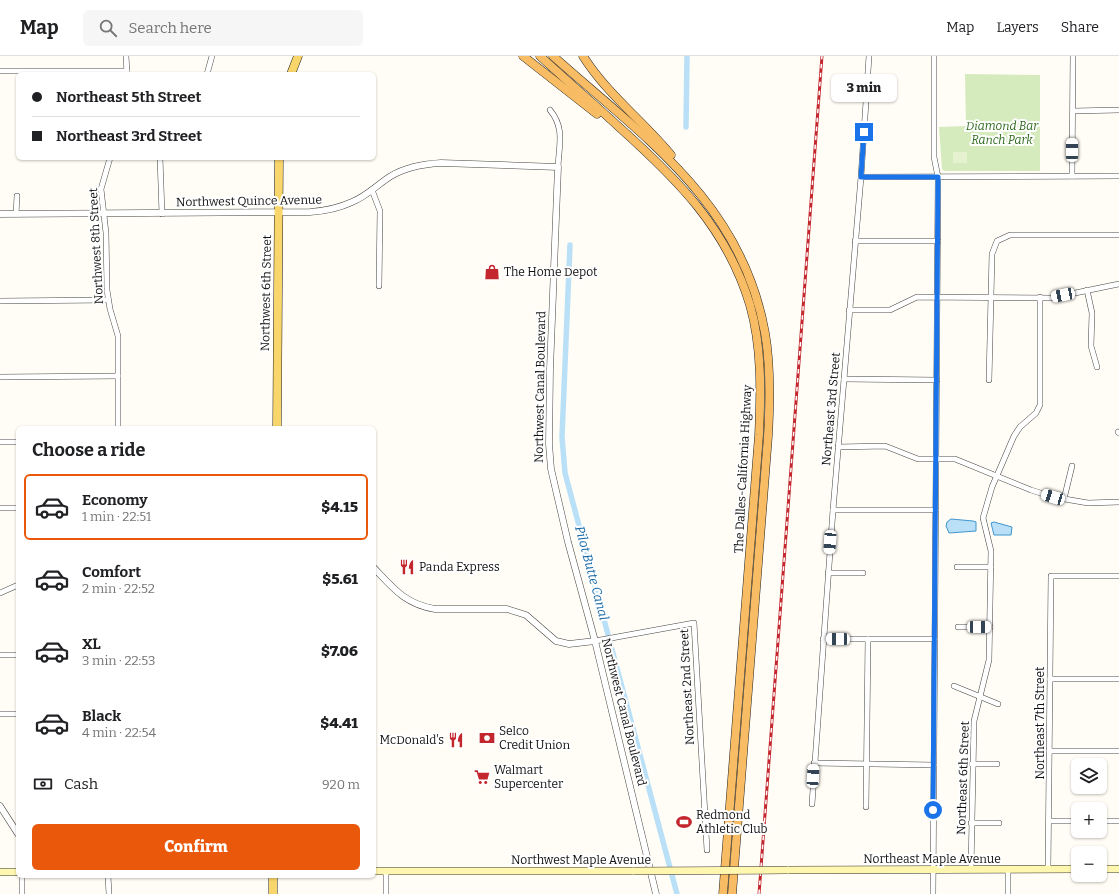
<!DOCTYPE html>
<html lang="en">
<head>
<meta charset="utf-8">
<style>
  :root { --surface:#fff; --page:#f6f6f6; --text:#202124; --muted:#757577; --line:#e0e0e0; --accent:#ea580c }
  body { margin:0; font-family:Bitter,serif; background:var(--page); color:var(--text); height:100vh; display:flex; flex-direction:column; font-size:15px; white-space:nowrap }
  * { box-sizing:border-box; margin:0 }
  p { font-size:13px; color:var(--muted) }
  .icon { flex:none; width:22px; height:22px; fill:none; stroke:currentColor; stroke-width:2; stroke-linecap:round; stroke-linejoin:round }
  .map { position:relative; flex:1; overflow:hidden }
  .drawer { position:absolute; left:16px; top:370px; width:360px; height:452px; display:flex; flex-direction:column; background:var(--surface); border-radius:6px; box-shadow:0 1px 3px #0004 }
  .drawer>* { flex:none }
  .banner { position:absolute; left:16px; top:16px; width:360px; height:88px; border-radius:6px; box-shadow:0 1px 3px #0004; display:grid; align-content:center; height:88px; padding:0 16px; background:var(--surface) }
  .fabs { position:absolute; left:1071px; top:702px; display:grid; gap:8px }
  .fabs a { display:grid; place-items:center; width:36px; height:36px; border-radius:6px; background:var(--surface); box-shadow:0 1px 3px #0004; font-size:20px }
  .end { position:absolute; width:18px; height:18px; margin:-9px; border:5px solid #1a73e8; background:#fff; box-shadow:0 0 0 2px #fff }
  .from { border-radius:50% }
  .bubble { position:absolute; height:28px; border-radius:6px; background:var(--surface); box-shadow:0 1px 3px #0004; font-size:13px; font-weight:800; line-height:28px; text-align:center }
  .car { position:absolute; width:12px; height:24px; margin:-12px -6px; border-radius:5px; box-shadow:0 0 3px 1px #0007; background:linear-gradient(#fff 24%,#345 0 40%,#fff 0 76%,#345 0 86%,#fff 0) }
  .banner b { display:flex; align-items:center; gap:14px; height:38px; font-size:15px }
  .banner b+b { border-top:1px solid var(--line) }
  .banner i { width:10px; height:10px; background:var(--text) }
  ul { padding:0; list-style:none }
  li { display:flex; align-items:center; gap:12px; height:66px; margin:0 8px 6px; padding:0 8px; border:2px solid transparent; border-radius:6px }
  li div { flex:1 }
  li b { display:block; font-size:15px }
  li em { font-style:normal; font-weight:800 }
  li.active { border-color:var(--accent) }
  li>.icon { width:36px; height:36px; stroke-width:1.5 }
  h2 { padding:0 16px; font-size:18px; line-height:48px }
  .pay { display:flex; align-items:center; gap:10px; height:44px; padding:0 16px; font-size:15px }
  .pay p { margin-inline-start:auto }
  .cta { display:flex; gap:8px; margin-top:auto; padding:8px 16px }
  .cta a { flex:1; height:46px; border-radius:6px; background:var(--accent); color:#fff; font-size:16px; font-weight:800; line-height:46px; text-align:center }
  header { display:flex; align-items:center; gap:24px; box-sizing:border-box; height:56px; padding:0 20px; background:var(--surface); border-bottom:1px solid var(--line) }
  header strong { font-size:19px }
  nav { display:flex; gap:22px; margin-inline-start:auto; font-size:14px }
  .search { width:280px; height:36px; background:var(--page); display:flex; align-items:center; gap:10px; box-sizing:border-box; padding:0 14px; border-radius:6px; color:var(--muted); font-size:15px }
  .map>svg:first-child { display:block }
</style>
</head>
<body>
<header>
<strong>Map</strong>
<div class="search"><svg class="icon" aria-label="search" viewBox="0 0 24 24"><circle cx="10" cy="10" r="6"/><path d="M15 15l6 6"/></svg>Search here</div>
<nav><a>Map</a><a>Layers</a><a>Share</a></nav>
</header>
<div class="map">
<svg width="1119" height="838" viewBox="0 0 1119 838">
  <rect width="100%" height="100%" fill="#fffdf5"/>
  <path fill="#d5ebbd" d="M965,18L1040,19V115H944L942,113L939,71L966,70Z"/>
  <rect fill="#e6f2cf" x="953" y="96" width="14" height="11"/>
  <g fill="#b9e0f7" stroke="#3f96cf">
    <path d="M951,463L973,465L976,466V475L949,477L946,470L947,466Z"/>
    <path d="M994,466L1012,471L1011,479H994L991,467Z"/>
  </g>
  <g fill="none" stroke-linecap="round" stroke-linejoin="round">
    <g stroke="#b9e0f7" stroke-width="5.5">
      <path d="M686,71L687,0"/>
      <path d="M570,189L562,381L565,417L677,838"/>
    </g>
    <defs>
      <g id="minor">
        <path d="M126,0L127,17"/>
        <path d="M0,15H127"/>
        <path d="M207,18L212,0"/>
        <path d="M550,54C565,72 559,89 558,111"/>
        <path d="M1073,55L1119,54"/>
        <path d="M110,102L101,133L106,177L107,234L110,253L118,280V372"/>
        <path d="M160,102L162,158"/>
        <path d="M1072,120L1073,0"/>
        <path d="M861,121L1119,120"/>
        <path d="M372,134L380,155L379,230"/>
        <path d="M16,158L17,140"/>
        <path d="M855,185H938"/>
        <path d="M1087,234L1092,257L1091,290L1097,311"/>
        <path d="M0,245L108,244"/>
        <path d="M849,254H890L917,241L1051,242L1119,228"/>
        <path d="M0,321L118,320"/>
        <path d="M844,323L937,324"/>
        <path d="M989,324L992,198L997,185L1010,179H1119"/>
        <path d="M1118,376L1119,377"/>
        <path d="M0,386H18"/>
        <path d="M838,391L885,390L918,403H955L1031,434L1053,441L1088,447L1119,446"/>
        <path d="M1064,443L1072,410"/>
        <path d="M0,452H18"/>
        <path d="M833,454H936"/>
        <path d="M957,511H991"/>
        <path d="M828,517H863"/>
        <path d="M0,537L18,529"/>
        <path d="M958,571H990"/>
        <path d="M823,583H935"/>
        <path d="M595,585L694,567L707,794"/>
        <path d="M0,599H18"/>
        <path d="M1050,623H1119"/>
        <path d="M954,630L998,648"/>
        <path d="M0,658H18"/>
        <path d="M1049,695H1119"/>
        <path d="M814,707L934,709"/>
        <path d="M972,708H997"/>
        <path d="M812,748L833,454L861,121L869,0"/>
        <path d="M866,751L868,583"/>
        <path d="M1049,765H1078"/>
        <path d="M1100,765H1119"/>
        <path d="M971,767H999"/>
        <path d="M971,813L974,665L989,604L991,495L983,462L992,431L1014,380L1020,371L1036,357L1040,349V241"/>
        <path d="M1008,813V838"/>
        <path d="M1048,813L1051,520H1119"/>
        <path d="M22,820V838"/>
        <path d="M108,820L109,838"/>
        <path d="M386,838V815"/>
        <path d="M933,838L938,121L934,101V0"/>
      </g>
      <g id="tertiary">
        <path d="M0,158L310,156C325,155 339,152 352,146C367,140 378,128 391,120C406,111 424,108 441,107L558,111L550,313L549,388L551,413L568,486L595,585L656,838"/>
        <path d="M374,512C393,532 405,548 435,553H507L526,559L556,585L569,588L595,585"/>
        <path d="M0,750L18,778"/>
      </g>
      <g id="secondary">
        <path d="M1100,813H1119"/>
        <path d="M787,814L1078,813"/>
        <path d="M374,815H634"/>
        <path d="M0,816H18"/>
      </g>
      <g id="primary">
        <path d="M291,18L298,0"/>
        <path d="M277,372L279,102"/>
        <path d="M273,838V820"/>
      </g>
      <g id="trunk">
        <path d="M523,0L597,58"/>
        <path d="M540,0C566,24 593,47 619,71C677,123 727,172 750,249C762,291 761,336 759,379L723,838"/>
        <path d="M553,0C645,82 742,147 765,277C771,311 770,346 768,380L732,838"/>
        <path d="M583,0C607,38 643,65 671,99"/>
      </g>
    </defs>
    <use href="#minor" stroke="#444" stroke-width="6"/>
    <use href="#tertiary" stroke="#444" stroke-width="7"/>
    <use href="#secondary" stroke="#333" stroke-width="8"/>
    <use href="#primary" stroke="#222" stroke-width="9"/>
    <use href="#trunk" stroke="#222" stroke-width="9"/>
    <use href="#minor" stroke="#fff" stroke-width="5"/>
    <use href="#tertiary" stroke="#fff" stroke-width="6"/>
    <use href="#secondary" stroke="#fff6b0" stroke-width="7"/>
    <use href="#primary" stroke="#f9d66b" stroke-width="8"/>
    <use href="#trunk" stroke="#f7bc64" stroke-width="8"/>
    <defs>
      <path id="rail" d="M759,838L822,0"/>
    </defs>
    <use href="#rail" stroke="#c4262e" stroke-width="3"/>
    <use href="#rail" stroke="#fff" stroke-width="1.5" stroke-dasharray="4.5" stroke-linecap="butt"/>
    <defs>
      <path id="secondary-bridge" d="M634,815L787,814"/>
    </defs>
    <use href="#secondary-bridge" stroke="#333" stroke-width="8" stroke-linecap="butt"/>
    <use href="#secondary-bridge" stroke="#fff6b0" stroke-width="7"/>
  </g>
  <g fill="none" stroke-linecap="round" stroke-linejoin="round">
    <path stroke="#1a73e8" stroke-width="5" d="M864,76L861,121H938L933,754"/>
  </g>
  <defs>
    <symbol id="shop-bare" viewBox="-9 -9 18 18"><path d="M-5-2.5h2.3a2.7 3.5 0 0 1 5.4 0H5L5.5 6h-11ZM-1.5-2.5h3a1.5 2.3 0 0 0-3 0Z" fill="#c4262e" stroke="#fff" stroke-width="2.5" paint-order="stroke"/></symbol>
    <symbol id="restaurant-bare" viewBox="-9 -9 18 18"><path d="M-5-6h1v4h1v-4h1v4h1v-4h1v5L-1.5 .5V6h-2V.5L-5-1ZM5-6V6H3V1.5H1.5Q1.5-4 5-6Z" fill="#c4262e" stroke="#fff" stroke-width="2.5" paint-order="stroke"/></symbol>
    <symbol id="bank-bare" viewBox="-9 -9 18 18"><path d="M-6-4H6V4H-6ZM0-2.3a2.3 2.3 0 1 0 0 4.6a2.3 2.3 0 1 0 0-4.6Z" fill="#c4262e" stroke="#fff" stroke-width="2.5" paint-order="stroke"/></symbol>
    <symbol id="supermarket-bare" viewBox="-9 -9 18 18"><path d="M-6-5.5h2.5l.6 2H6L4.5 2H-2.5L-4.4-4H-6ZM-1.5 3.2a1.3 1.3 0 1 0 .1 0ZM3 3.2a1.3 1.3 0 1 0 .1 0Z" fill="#c4262e" stroke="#fff" stroke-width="2.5" paint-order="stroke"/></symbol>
    <symbol id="stadium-bare" viewBox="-9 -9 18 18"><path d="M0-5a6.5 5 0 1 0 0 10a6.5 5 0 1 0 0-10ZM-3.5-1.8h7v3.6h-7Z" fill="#c4262e" stroke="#fff" stroke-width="2.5" paint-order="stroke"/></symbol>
  </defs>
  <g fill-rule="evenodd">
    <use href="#shop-bare" x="481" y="205" width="22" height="22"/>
    <use href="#restaurant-bare" x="396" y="500" width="22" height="22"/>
    <use href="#bank-bare" x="476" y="671" width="22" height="22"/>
    <use href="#restaurant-bare" x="445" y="673" width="22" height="22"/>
    <use href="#supermarket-bare" x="471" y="710" width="22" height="22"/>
    <use href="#stadium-bare" x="673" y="755" width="22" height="22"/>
  </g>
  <g text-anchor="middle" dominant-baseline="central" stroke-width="4" stroke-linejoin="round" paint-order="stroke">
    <g font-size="12" font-style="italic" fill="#2f6b1f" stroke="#fff">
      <text x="1002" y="70">Diamond Bar<tspan x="1002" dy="14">Ranch Park</tspan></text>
    </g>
    <g font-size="12" fill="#111" stroke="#fff">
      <text transform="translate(249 145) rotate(-1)">Northwest Quince Avenue</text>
      <text transform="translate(96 190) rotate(-93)">Northwest 8th Street</text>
      <text transform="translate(266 237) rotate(-89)">Northwest 6th Street</text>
      <text transform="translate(540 331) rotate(-89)">Northwest Canal Boulevard</text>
      <text transform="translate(831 353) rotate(-85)">Northeast 3rd Street</text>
      <text transform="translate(743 413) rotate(-87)">The Dalles-California Highway</text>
      <text transform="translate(687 631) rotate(-93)">Northeast 2nd Street</text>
      <text transform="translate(624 656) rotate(76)">Northwest Canal Boulevard</text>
      <text transform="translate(1040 667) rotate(-90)">Northeast 7th Street</text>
      <text transform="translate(963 722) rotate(-88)">Northeast 6th Street</text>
      <text x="932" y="803">Northeast Maple Avenue</text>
      <text x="581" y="804">Northwest Maple Avenue</text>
    </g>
    <g font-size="12" fill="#111" stroke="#fff" text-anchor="start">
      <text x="504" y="216">The Home Depot</text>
      <text x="419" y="511">Panda Express</text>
      <text x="499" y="675">Selco<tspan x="499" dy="14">Credit Union</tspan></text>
      <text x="444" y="684" text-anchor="end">McDonald's</text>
      <text x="494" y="714">Walmart<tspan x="494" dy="14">Supercenter</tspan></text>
      <text x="696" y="759">Redmond<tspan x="696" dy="14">Athletic Club</tspan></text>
    </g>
    <g font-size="13" font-style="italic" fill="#1768a6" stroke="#fff">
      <text transform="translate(592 517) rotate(75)">Pilot Butte Canal</text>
    </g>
  </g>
</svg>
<div class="fabs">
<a><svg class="icon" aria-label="layers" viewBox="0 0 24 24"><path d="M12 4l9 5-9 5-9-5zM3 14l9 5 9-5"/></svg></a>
<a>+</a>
<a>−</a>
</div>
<i class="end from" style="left:933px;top:754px"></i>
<i class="end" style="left:864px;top:76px"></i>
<div class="bubble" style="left:831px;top:18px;width:66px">3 min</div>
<i class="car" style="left:1072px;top:94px;rotate:0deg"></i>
<i class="car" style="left:1063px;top:239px;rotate:259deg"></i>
<i class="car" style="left:1053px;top:441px;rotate:287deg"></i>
<i class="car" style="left:830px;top:486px;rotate:184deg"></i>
<i class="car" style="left:979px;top:571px;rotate:90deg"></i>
<i class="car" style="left:838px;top:583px;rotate:271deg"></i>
<i class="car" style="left:813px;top:720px;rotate:3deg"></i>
<div class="banner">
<b><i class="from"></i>Northeast 5th Street</b>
<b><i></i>Northeast 3rd Street</b>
</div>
<section class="drawer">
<h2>Choose a ride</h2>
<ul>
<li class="active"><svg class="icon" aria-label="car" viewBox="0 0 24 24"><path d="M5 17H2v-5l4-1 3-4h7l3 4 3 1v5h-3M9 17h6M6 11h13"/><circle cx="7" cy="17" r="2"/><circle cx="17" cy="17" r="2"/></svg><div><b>Economy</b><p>1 min · 22:51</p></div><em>$4.15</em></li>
<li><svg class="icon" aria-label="car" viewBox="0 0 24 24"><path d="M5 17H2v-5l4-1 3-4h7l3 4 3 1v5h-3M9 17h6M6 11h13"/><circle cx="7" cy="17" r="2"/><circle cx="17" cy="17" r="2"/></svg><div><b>Comfort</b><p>2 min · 22:52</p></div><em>$5.61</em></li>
<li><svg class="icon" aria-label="car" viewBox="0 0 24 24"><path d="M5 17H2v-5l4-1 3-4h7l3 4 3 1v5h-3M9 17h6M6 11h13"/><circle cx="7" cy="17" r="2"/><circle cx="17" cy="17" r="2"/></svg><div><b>XL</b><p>3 min · 22:53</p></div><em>$7.06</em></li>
<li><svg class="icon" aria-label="car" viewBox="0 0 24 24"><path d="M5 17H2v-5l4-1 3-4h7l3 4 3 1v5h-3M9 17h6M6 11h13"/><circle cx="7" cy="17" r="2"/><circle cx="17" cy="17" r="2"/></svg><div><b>Black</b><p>4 min · 22:54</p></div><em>$4.41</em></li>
</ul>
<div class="pay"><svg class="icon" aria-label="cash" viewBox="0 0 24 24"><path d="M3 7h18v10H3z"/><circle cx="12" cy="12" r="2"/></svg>Cash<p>920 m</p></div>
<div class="cta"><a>Confirm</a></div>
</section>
</div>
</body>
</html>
